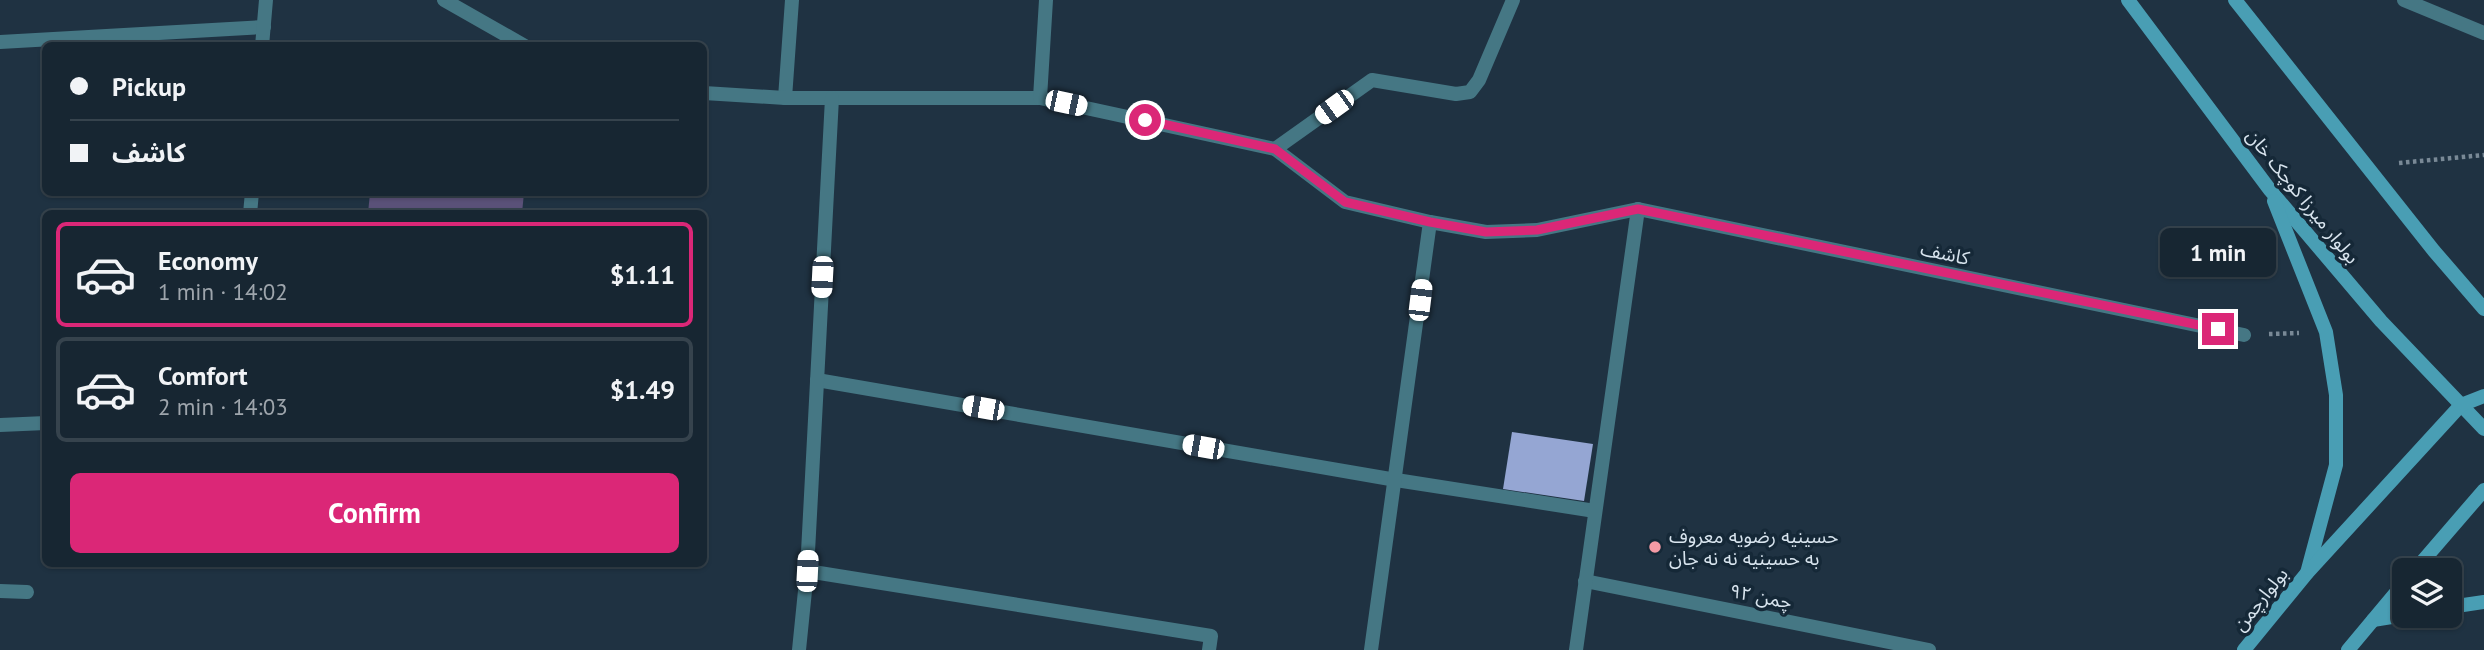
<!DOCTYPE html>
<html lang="en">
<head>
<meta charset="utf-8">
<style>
  :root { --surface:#172632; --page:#24323e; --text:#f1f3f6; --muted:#9ea5ac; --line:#36434d; --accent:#db2777 }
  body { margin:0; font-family:"PT Sans","Noto Sans Arabic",sans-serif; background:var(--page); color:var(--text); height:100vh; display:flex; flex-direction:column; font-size:26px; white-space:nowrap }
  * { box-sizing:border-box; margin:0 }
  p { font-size:23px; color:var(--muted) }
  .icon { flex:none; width:38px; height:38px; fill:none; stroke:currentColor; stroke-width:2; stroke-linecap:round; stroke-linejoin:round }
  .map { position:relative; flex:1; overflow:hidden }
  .sheet { position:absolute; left:42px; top:210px; width:665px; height:357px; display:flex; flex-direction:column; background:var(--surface); border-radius:10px; box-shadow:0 2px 5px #0004,0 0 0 2px var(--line) }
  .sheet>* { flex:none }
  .hud { position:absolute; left:42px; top:42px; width:665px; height:154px; border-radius:10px; box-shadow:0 2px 5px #0004,0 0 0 2px var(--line); display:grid; align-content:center; height:154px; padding:0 28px; background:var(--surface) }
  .buttons { position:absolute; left:2392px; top:558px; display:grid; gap:14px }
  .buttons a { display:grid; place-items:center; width:70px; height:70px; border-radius:10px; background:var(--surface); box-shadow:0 2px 5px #0004,0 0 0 2px var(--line); font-size:35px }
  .end { position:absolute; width:32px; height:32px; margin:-16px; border:9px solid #db2777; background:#fff; box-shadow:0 0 0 4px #fff }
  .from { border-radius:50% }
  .bubble { position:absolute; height:49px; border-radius:10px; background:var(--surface); box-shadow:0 2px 5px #0004,0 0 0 2px var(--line); font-size:23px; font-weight:600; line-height:49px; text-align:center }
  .car { position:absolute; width:21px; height:42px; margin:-21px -10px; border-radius:9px; box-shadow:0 0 5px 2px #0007; background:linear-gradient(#fff 24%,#345 0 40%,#fff 0 76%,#345 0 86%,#fff 0) }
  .hud b { display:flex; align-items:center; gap:24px; height:66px; font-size:26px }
  .hud b+b { border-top:2px solid var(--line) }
  .hud i { width:18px; height:18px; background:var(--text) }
  ul { padding:12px 0 0; list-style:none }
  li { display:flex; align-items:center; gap:21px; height:105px; margin:0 14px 10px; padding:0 14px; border:4px solid var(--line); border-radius:10px }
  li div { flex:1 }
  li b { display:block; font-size:26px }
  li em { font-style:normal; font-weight:600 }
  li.selected { border-color:var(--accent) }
  li>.icon { width:63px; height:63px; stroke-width:1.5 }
  .action { display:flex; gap:14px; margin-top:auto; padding:14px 28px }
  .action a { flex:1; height:80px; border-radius:10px; background:var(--accent); color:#fff; font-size:28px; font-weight:600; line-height:80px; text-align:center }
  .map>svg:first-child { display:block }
</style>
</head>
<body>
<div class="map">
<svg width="2484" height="650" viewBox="0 0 2484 650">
  <rect width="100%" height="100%" fill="#1f3242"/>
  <path fill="#5a5178" d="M370,193H524L522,213H368Z"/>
  <path fill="#95a6d3" d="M1512,432L1593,444L1584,501L1503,489Z"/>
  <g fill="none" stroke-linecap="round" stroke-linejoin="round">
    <g stroke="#798996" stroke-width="4.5" stroke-dasharray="3.5 3.5" stroke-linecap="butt">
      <path d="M2399,163L2484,155"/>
      <path d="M2269,334L2299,333"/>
    </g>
    <path stroke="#457784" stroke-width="14" d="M785,98L792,0"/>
    <g stroke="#457784" stroke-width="14">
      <path d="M444,0L525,46"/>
      <path d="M2404,0L2484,33"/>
      <path d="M0,42L264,27"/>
      <path d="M262,46L266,0"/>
      <path d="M704,93L785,98H1040L1275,149L1345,202L1430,222L1486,232L1537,230L1638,209L2244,335"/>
      <path d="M1040,98L1046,0"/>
      <path d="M1275,149L1372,80L1456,94L1470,92L1479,80L1513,0"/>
      <path d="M250,214L252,192"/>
      <path d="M817,380L1396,480L1595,511"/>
      <path d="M0,425L46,423"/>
      <path d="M807,571L1211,636L1209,650"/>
      <path d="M1585,581L1929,650"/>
      <path d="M0,591L27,592"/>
      <path d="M799,650L807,571L832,98"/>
      <path d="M1371,650L1430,222"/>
      <path d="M1576,650L1638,209"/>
    </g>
    <g stroke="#499eb4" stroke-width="14">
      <path d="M2128,0L2270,190L2381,321L2484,429"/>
      <path d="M2235,0L2434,251L2484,309"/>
      <path d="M2274,201L2326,332L2336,395V465L2307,573"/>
      <path d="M2415,570L2484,490"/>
      <path d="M2450,607L2484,602"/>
      <path d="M2373,620L2404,615"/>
      <path d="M2244,650L2307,573L2461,405L2484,396"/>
      <path d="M2348,650L2404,583"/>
    </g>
  </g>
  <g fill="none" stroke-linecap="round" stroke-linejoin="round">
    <path stroke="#db2777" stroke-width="9" d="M1145,120L1275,149L1345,202L1430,222L1486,232L1537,230L1638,209L2218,329"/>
  </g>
  <circle fill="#f49aa5" stroke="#152837" stroke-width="2.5" cx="1655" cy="547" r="7"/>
  <g text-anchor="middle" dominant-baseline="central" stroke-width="7" stroke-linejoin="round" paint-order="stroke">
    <g font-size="19" fill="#d8e4ee" stroke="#152837">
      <text transform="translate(2303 196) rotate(51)">بولوار میرزا کوچک خان</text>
      <text transform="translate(1945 253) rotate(12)">کاشف</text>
      <text transform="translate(1761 596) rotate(11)">چمن ۹۲</text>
      <text transform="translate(2260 599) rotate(-51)">بولوارچمن</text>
    </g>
    <g font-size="19" fill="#d8e4ee" stroke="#152837" text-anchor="start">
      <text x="1669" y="536">حسینیه رضویه معروف<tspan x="1669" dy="22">به حسینیه نه نه جان</tspan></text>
    </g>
  </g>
</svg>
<div class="buttons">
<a><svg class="icon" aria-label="layers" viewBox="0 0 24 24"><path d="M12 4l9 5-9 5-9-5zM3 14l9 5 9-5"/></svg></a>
</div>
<i class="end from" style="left:1145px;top:120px"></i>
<i class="end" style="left:2218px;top:329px"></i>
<div class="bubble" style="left:2160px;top:228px;width:116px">1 min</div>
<i class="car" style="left:1066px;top:103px;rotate:102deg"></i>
<i class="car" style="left:1334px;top:107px;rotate:234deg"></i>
<i class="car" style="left:822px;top:277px;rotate:183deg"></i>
<i class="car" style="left:1420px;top:300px;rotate:7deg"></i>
<i class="car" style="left:983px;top:408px;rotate:280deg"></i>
<i class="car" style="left:1203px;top:447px;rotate:280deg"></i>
<i class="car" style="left:807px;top:571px;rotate:3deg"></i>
<div class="hud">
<b><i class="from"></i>Pickup</b>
<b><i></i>کاشف</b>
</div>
<section class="sheet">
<ul>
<li class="selected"><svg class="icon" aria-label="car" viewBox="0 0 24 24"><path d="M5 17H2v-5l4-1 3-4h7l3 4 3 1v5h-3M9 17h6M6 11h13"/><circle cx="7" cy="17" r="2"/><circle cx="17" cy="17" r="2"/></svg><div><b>Economy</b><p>1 min · 14:02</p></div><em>$1.11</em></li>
<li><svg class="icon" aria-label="car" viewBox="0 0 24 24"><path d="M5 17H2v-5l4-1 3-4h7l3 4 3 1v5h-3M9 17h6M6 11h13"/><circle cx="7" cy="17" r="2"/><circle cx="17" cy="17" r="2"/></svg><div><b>Comfort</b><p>2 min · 14:03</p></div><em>$1.49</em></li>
</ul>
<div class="action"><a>Confirm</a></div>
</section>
</div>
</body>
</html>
